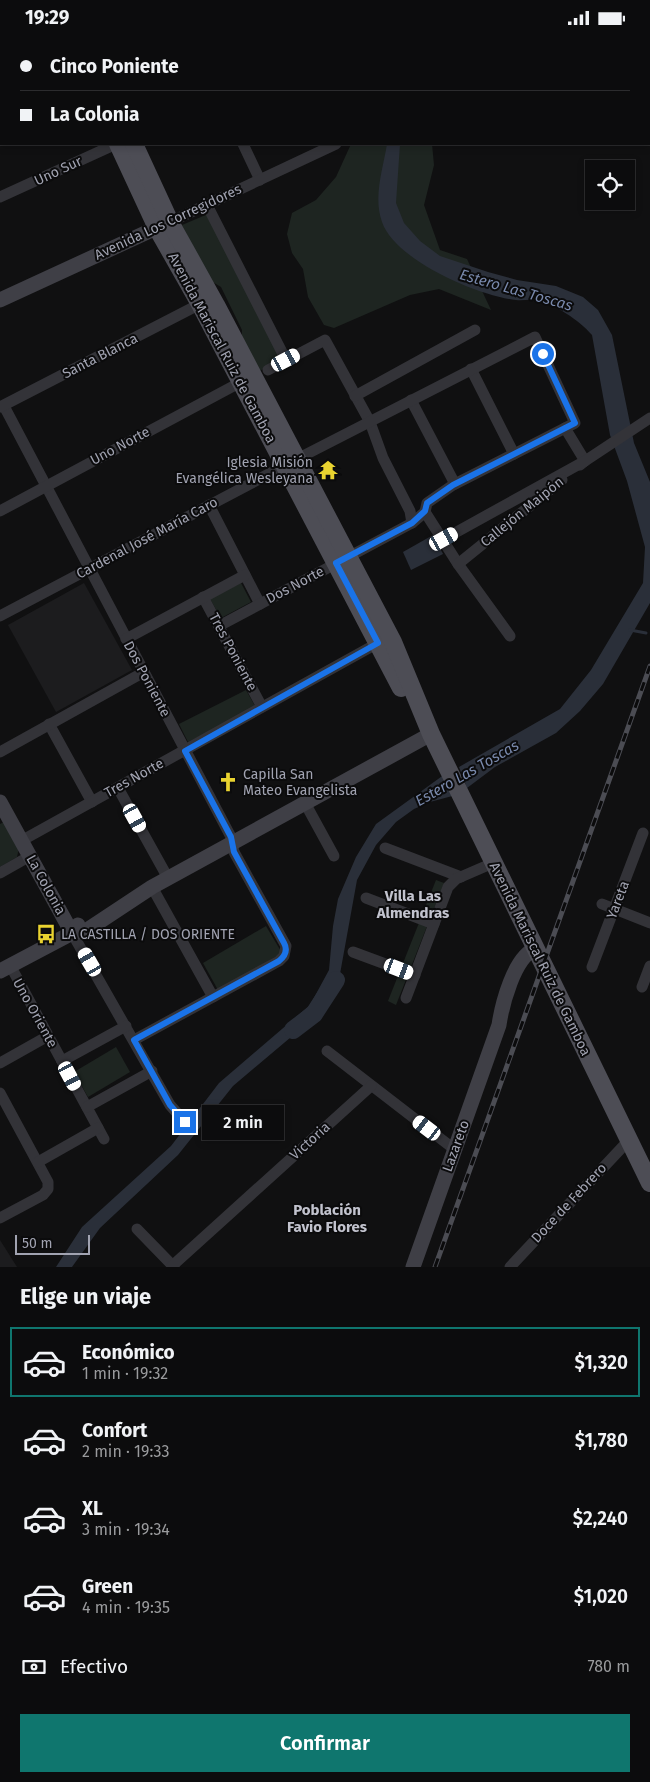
<!DOCTYPE html>
<html lang="es">
<head>
<meta charset="utf-8">
<style>
  :root { --surface:#0c0c0d; --page:#151516; --text:#f1f3f6; --muted:#9a9b9d; --line:#2c2c2e; --accent:#0f766e }
  body { margin:0; font-family:"Fira Sans",sans-serif; background:var(--page); color:var(--text); height:100vh; display:flex; flex-direction:column; font-size:19px; white-space:nowrap }
  * { box-sizing:border-box; margin:0 }
  p { font-size:16px; color:var(--muted) }
  .icon { flex:none; width:28px; height:28px; fill:none; stroke:currentColor; stroke-width:2; stroke-linecap:round; stroke-linejoin:round }
  .map { position:relative; height:1232px; overflow:hidden }
  .panel { display:flex; flex-direction:column; background:var(--surface); flex:1 }
  .panel>* { flex:none }
  .guide { position:absolute; left:0px; top:0px; width:650px; height:110px; box-shadow:0 2px 8px #0003,0 0 0 1px var(--line); display:grid; align-content:center; height:110px; padding:0 20px; background:var(--surface) }
  .fabs { position:absolute; left:585px; top:125px; display:grid; gap:10px }
  .fabs a { display:grid; place-items:center; width:50px; height:50px; border-radius:0px; background:var(--surface); box-shadow:0 2px 8px #0003,0 0 0 1px var(--line); font-size:25px }
  .scale { position:absolute; left:15px; bottom:12px; width:75px; box-sizing:border-box; padding-left:5px; border:2px solid #a1a3b1; border-top:0; font-size:14px; line-height:18px; white-space:nowrap; color:#a1a3b1; -webkit-text-stroke:4px #0b0b0c; paint-order:stroke }
  .end { position:absolute; width:22px; height:22px; margin:-11px; border:6px solid #1a73e8; background:#fff; box-shadow:0 0 0 2px #fff }
  .from { border-radius:50% }
  .bubble { position:absolute; height:35px; border-radius:0px; background:var(--surface); box-shadow:0 2px 8px #0003,0 0 0 1px var(--line); font-size:16px; font-weight:600; line-height:35px; text-align:center }
  .car { position:absolute; width:15px; height:30px; margin:-15px -8px; border-radius:6px; box-shadow:0 0 4px 1px #0007; background:linear-gradient(#fff 24%,#345 0 40%,#fff 0 76%,#345 0 86%,#fff 0) }
  .guide b { display:flex; align-items:center; gap:18px; height:48px; font-size:19px }
  .guide b+b { border-top:1px solid var(--line) }
  .guide i { width:12px; height:12px; background:var(--text) }
  ul { padding:0; list-style:none }
  li { display:flex; align-items:center; gap:15px; height:70px; margin:0 10px 8px; padding:0 10px; border:2px solid transparent; border-radius:0px }
  li div { flex:1 }
  li b { display:block; font-size:19px }
  li em { font-style:normal; font-weight:600 }
  li.current { border-color:var(--accent) }
  li>.icon { width:45px; height:45px; stroke-width:1.5 }
  h2 { padding:0 20px; font-size:22px; line-height:60px }
  .pay { display:flex; align-items:center; gap:12px; height:55px; padding:0 20px; font-size:19px }
  .pay p { margin-inline-start:auto }
  .cta { display:flex; gap:10px; margin-top:auto; padding:10px 20px }
  .cta a { flex:1; height:58px; border-radius:0px; background:var(--accent); color:#fff; font-size:20px; font-weight:600; line-height:58px; text-align:center }
  .status { display:flex; justify-content:space-between; align-items:center; height:35px; padding:0 25px; background:var(--surface); direction:ltr }
  .status svg { height:14px; fill:currentColor }
  .map>svg:first-child { display:block }
</style>
</head>
<body>
<div class="status"><b>19:29</b><svg viewBox="0 0 49 12"><path d="M0 12V9h3v3zM5 12V6h3v6zM10 12V3h3v9zM15 12V0h3v12zM26 1h20v11H26zM47 4h2v5h-2z"/></svg></div>
<div class="map">
<svg width="650" height="1232" viewBox="0 0 650 1232">
  <rect width="100%" height="100%" fill="#101011"/>
  <g fill="#1c1c1e">
    <path d="M84,548L132,635L56,677L8,590Z"/>
    <path d="M0,1205L17,1232H0Z"/>
  </g>
  <g fill="#1e2521">
    <path d="M351,109H432L434,130L424,170L440,215L467,224L491,275L439,254L410,260L334,293L324,290L308,262L303,234L292,218L287,199L292,178L316,165L336,142Z"/>
    <path d="M208,179L280,324L258,337L242,306V295L221,252L211,246L182,190Z"/>
    <path d="M241,548L251,567L221,583L210,564Z"/>
    <path d="M246,655L256,673L188,707L179,689Z"/>
    <path d="M4,787L19,813L17,822L0,832V789Z"/>
    <path d="M436,845L444,848L396,970L388,966Z"/>
    <path d="M266,891L282,918L218,955L203,928Z"/>
    <path d="M116,1012L130,1037L88,1062L74,1037Z"/>
  </g>
  <g fill="#2a2f39">
    <path d="M387,109H400L396,168L404,188L420,206L440,221L488,237L517,245L556,251L583,262L598,275L612,300L634,408L650,447V568L603,649L580,676L556,698L495,732L467,753L459,732L560,674L591,635L643,548L645,512L627,446L610,400L592,300C579,285 555,269 535,265C529,264 522,266 516,265C478,261 395,225 382,187C373,162 383,134 387,109Z"/>
    <path d="M433,500L443,519L411,535L403,517Z"/>
    <path d="M445,739L456,760L430,767L414,774L396,787L376,810L357,845L340,939L330,959L297,997L233,1051L178,1120L100,1193L72,1232H56L82,1192L171,1111L219,1048L310,970L329,935L333,891L338,864L356,822L376,789Z"/>
  </g>
  <g fill="none" stroke-linecap="round" stroke-linejoin="round">
    <path stroke="#2a2f39" stroke-width="3" d="M630,595L646,598"/>
    <path stroke="#2a2f39" stroke-width="18" d="M293,995L314,979L336,945"/>
    <g stroke="#333338" stroke-width="11">
      <path d="M34,0L35,1"/>
      <path d="M193,0L194,1"/>
      <path d="M295,1H296"/>
      <path d="M322,1L325,0"/>
      <path d="M0,61L1,60"/>
      <path d="M243,109L260,145"/>
      <path d="M0,162L116,109"/>
      <path d="M207,170L286,325"/>
      <path d="M170,187L336,109"/>
      <path d="M471,334L514,419"/>
      <path d="M268,335L325,305L370,387L383,423L410,476L412,488"/>
      <path d="M355,361L475,295"/>
      <path d="M411,365L455,449"/>
      <path d="M4,371L231,802L234,817L286,911L284,921L279,926L134,1005"/>
      <path d="M0,372L200,269"/>
      <path d="M565,393L585,426L580,430"/>
      <path d="M209,470L260,569"/>
      <path d="M0,476L241,347"/>
      <path d="M425,477L458,529L510,601"/>
      <path d="M444,504L585,426L650,383"/>
      <path d="M458,529L562,445"/>
      <path d="M203,562L262,672"/>
      <path d="M0,581L297,424L535,302L575,388L453,450L427,468L425,477L412,488L219,591"/>
      <path d="M126,604L245,540"/>
      <path d="M49,689L92,767"/>
      <path d="M0,717L144,637"/>
      <path d="M118,753L168,843"/>
      <path d="M305,768L334,821"/>
      <path d="M21,806L378,608"/>
      <path d="M385,813L461,842"/>
      <path d="M0,838L30,821"/>
      <path d="M152,852L213,962"/>
      <path d="M366,863L434,889"/>
      <path d="M602,869L650,888"/>
      <path d="M72,898L170,1070L185,1087"/>
      <path d="M353,917L415,940"/>
      <path d="M10,930L104,1104"/>
      <path d="M592,932L643,798"/>
      <path d="M642,952L650,931"/>
      <path d="M406,963L448,852L456,844L493,828"/>
      <path d="M327,1016L454,1114"/>
      <path d="M62,1026L126,991"/>
      <path d="M0,1028L48,1001"/>
      <path d="M0,1058L48,1147V1154L43,1160L0,1183"/>
      <path d="M87,1072L152,1036"/>
      <path d="M38,1127L98,1093"/>
      <path d="M137,1194L174,1232"/>
      <path d="M172,1231L371,1051"/>
      <path d="M510,1232L629,1105"/>
    </g>
    <g stroke="#3f3f46" stroke-width="15">
      <path d="M0,265L167,188"/>
      <path d="M0,767L72,898"/>
      <path d="M72,898L87,895L152,852L431,699"/>
      <path d="M0,936L72,898L78,890"/>
      <path d="M413,1232L499,990C502,970 514,922 535,914"/>
    </g>
    <g stroke="#4d4d55" stroke-width="18">
      <path d="M67,0V1"/>
      <path d="M83,0L84,1"/>
      <path d="M118,109L157,193L200,269L401,653"/>
      <path d="M134,109L170,187L216,270L393,607L431,699L650,1148"/>
    </g>
    <defs>
      <path id="rail" d="M435,1232L650,631"/>
    </defs>
    <use href="#rail" stroke="#4b4c53" stroke-width="5"/>
    <use href="#rail" stroke="#0b0b0c" stroke-width="3" stroke-dasharray="9" stroke-linecap="butt"/>
  </g>
  <g fill="none" stroke-linecap="round" stroke-linejoin="round">
    <path stroke="#1a73e8" stroke-width="6" d="M185,1087L170,1070L134,1005L279,926C285,921 288,915 284,908L234,817L231,802L185,716L378,608L336,528L412,488L425,476L427,468L453,450L575,388L543,319"/>
  </g>
  <defs>
    <symbol id="temple-bare" viewBox="-9 -9 18 18"><path d="M0-6L5-2H3V0L6.5 2.5H4V6H1.5V3h-3V6H-4V2.5H-6.5L-3 0V-2H-5Z" fill="#e9d330" stroke="#0b0b0c" stroke-width="2.5" paint-order="stroke"/></symbol>
    <symbol id="church-bare" viewBox="-9 -9 18 18"><path d="M-1.2-6h2.4v3.5h3.3v2.4h-3.3V6h-2.4V-.1h-3.3v-2.4h3.3Z" fill="#e9d330" stroke="#0b0b0c" stroke-width="2.5" paint-order="stroke"/></symbol>
    <symbol id="bus-bare" viewBox="-9 -9 18 18"><path d="M-5-6H5V4H4V6H2V4H-2V6H-4V4H-5ZM-3.5-4V0h7V-4ZM-3.5 1.2v1.5H-2V1.2ZM2 1.2v1.5H3.5V1.2Z" fill="#e9d330" stroke="#0b0b0c" stroke-width="2.5" paint-order="stroke"/></symbol>
  </defs>
  <g fill-rule="evenodd">
    <use href="#temple-bare" x="314" y="421" width="28" height="28"/>
    <use href="#church-bare" x="214" y="733" width="28" height="28"/>
    <use href="#bus-bare" x="32" y="885" width="28" height="28"/>
  </g>
  <g text-anchor="middle" dominant-baseline="central" stroke-width="4" stroke-linejoin="round" paint-order="stroke">
    <g font-size="14" fill="#a1a3b1" stroke="#0b0b0c">
      <text transform="translate(58 136) rotate(-25)">Uno Sur</text>
      <text transform="translate(168 187) rotate(-25)">Avenida Los Corregidores</text>
      <text transform="translate(222 313) rotate(62)">Avenida Mariscal Ruiz de Gamboa</text>
      <text transform="translate(100 321) rotate(-27)">Santa Blanca</text>
      <text transform="translate(120 411) rotate(-28)">Uno Norte</text>
      <text transform="translate(522 477) rotate(-39)">Callejón Maipón</text>
      <text transform="translate(147 503) rotate(-28)">Cardenal José María Caro</text>
      <text transform="translate(295 550) rotate(-28)">Dos Norte</text>
      <text transform="translate(233 617) rotate(62)">Tres Poniente</text>
      <text transform="translate(147 644) rotate(62)">Dos Poniente</text>
      <text transform="translate(134 743) rotate(-29)">Tres Norte</text>
      <text transform="translate(46 850) rotate(61)">La Colonia</text>
      <text transform="translate(618 865) rotate(-69)">Yareta</text>
      <text transform="translate(540 924) rotate(64)">Avenida Mariscal Ruiz de Gamboa</text>
      <text transform="translate(35 978) rotate(61)">Uno Oriente</text>
      <text transform="translate(310 1106) rotate(-42)">Victoria</text>
      <text transform="translate(456 1111) rotate(-70)">Lazareto</text>
      <text transform="translate(569 1168) rotate(-47)">Doce de Febrero</text>
    </g>
    <g font-size="14" fill="#a1a3b1" stroke="#0b0b0c" text-anchor="start">
      <text x="313" y="427" text-anchor="end">Iglesia Misión<tspan x="313" dy="16">Evangélica Wesleyana</tspan></text>
      <text x="243" y="739">Capilla San<tspan x="243" dy="16">Mateo Evangelista</tspan></text>
      <text x="61" y="899">LA CASTILLA / DOS ORIENTE</text>
    </g>
    <g font-size="15" font-style="italic" fill="#7989ac" stroke="#0b0b0c">
      <text transform="translate(516 255) rotate(16)">Estero Las Toscas</text>
      <text transform="translate(467 738) rotate(-30)">Estero Las Toscas</text>
    </g>
    <g font-size="15" font-weight="bold" fill="#c2c3ce" stroke="#0b0b0c">
      <text x="413" y="861">Villa Las<tspan x="413" dy="17">Almendras</tspan></text>
      <text x="327" y="1175">Población<tspan x="327" dy="17">Favio Flores</tspan></text>
    </g>
  </g>
</svg>
<div class="fabs">
<a><svg class="icon" aria-label="locate" viewBox="0 0 24 24"><circle cx="12" cy="12" r="6"/><path d="M12 2v4M12 18v4M2 12h4M18 12h4"/></svg></a>
</div>
<div class="scale">50 m</div>
<i class="end from" style="left:543px;top:319px"></i>
<i class="end" style="left:185px;top:1087px"></i>
<div class="bubble" style="left:202px;top:1070px;width:82px">2 min</div>
<i class="car" style="left:286px;top:325px;rotate:62deg"></i>
<i class="car" style="left:444px;top:504px;rotate:61deg"></i>
<i class="car" style="left:135px;top:783px;rotate:151deg"></i>
<i class="car" style="left:90px;top:927px;rotate:330deg"></i>
<i class="car" style="left:399px;top:934px;rotate:111deg"></i>
<i class="car" style="left:70px;top:1041px;rotate:152deg"></i>
<i class="car" style="left:427px;top:1093px;rotate:307deg"></i>
<div class="guide">
<b><i class="from"></i>Cinco Poniente</b>
<b><i></i>La Colonia</b>
</div>
</div>
<section class="panel">
<h2>Elige un viaje</h2>
<ul>
<li class="current"><svg class="icon" aria-label="car" viewBox="0 0 24 24"><path d="M5 17H2v-5l4-1 3-4h7l3 4 3 1v5h-3M9 17h6M6 11h13"/><circle cx="7" cy="17" r="2"/><circle cx="17" cy="17" r="2"/></svg><div><b>Económico</b><p>1 min · 19:32</p></div><em>$1,320</em></li>
<li><svg class="icon" aria-label="car" viewBox="0 0 24 24"><path d="M5 17H2v-5l4-1 3-4h7l3 4 3 1v5h-3M9 17h6M6 11h13"/><circle cx="7" cy="17" r="2"/><circle cx="17" cy="17" r="2"/></svg><div><b>Confort</b><p>2 min · 19:33</p></div><em>$1,780</em></li>
<li><svg class="icon" aria-label="car" viewBox="0 0 24 24"><path d="M5 17H2v-5l4-1 3-4h7l3 4 3 1v5h-3M9 17h6M6 11h13"/><circle cx="7" cy="17" r="2"/><circle cx="17" cy="17" r="2"/></svg><div><b>XL</b><p>3 min · 19:34</p></div><em>$2,240</em></li>
<li><svg class="icon" aria-label="car" viewBox="0 0 24 24"><path d="M5 17H2v-5l4-1 3-4h7l3 4 3 1v5h-3M9 17h6M6 11h13"/><circle cx="7" cy="17" r="2"/><circle cx="17" cy="17" r="2"/></svg><div><b>Green</b><p>4 min · 19:35</p></div><em>$1,020</em></li>
</ul>
<div class="pay"><svg class="icon" aria-label="cash" viewBox="0 0 24 24"><path d="M3 7h18v10H3z"/><circle cx="12" cy="12" r="2"/></svg>Efectivo<p>780 m</p></div>
<div class="cta"><a>Confirmar</a></div>
</section>
</body>
</html>
